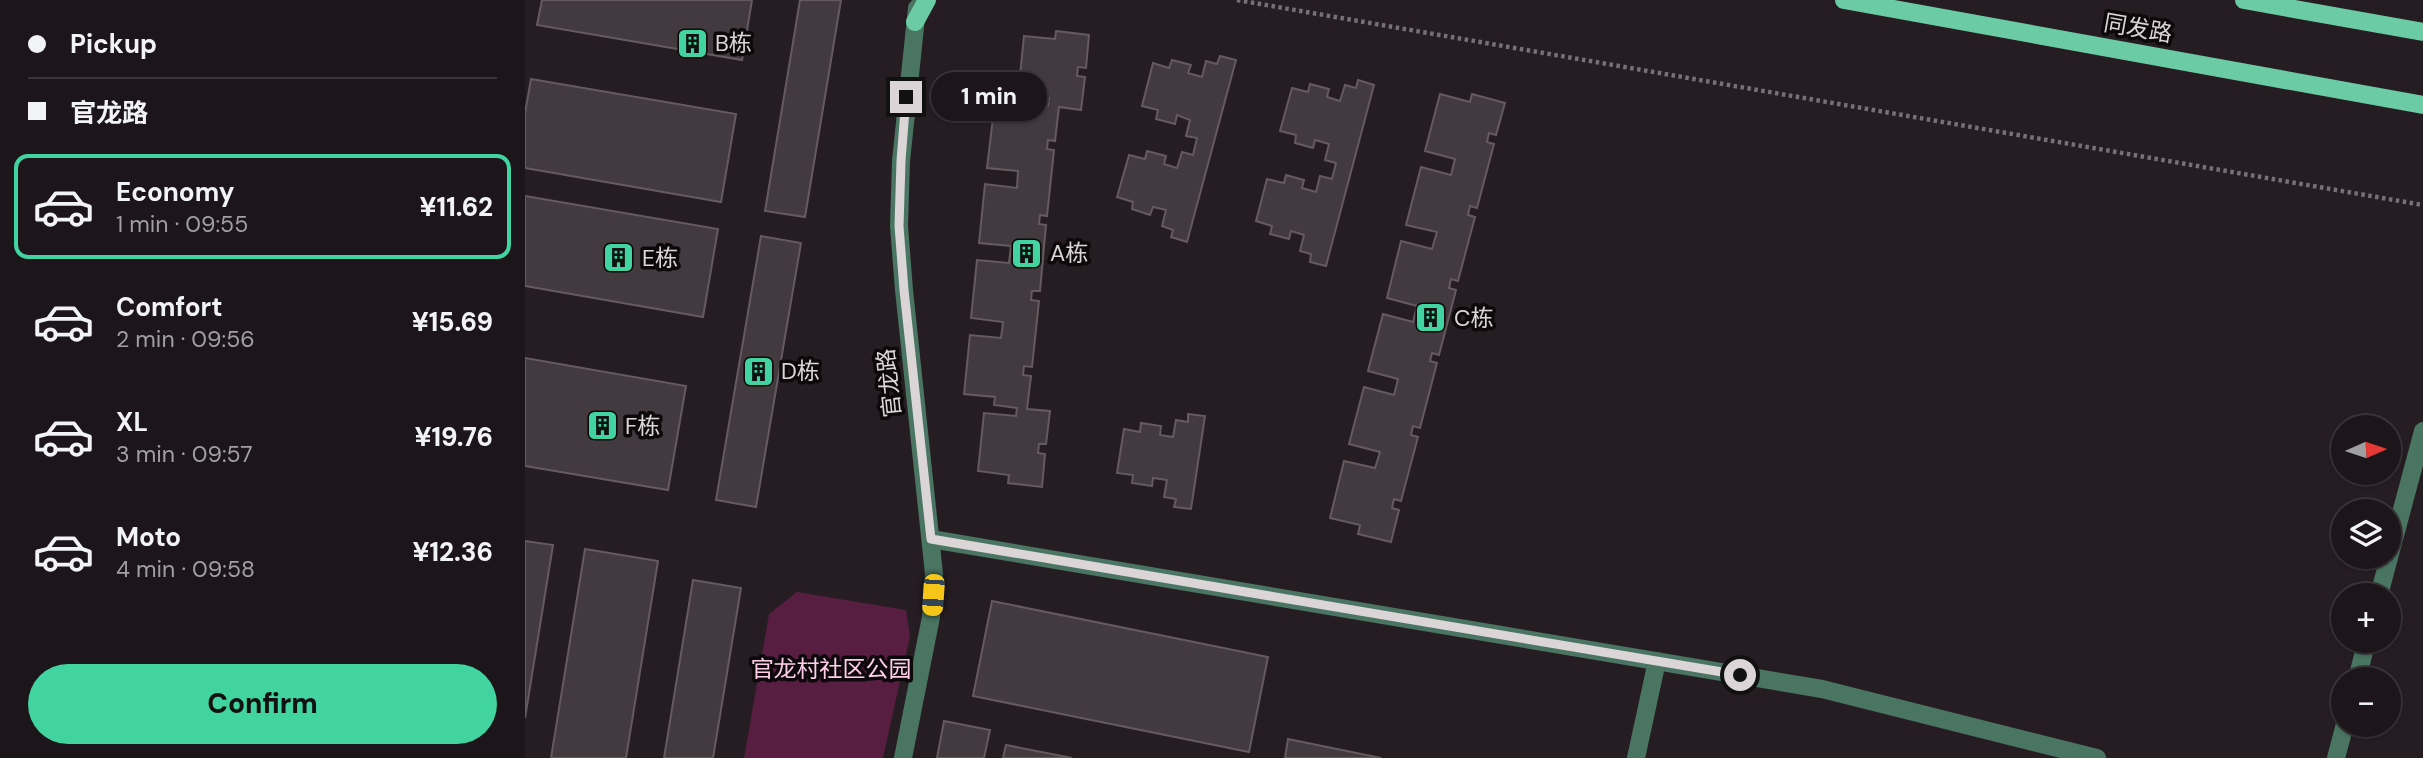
<!DOCTYPE html>
<html lang="en">
<head>
<meta charset="utf-8">
<style>
  :root { --surface:#1c161a; --page:#251f23; --text:#f1f3f6; --muted:#a09fa2; --line:#3a3539; --accent:#41d4a1 }
  body { margin:0; font-family:"DM Sans","Noto Sans SC",sans-serif; background:var(--page); color:var(--text); height:100vh; display:flex; flex-direction:column; font-size:26px; white-space:nowrap }
  * { box-sizing:border-box; margin:0 }
  p { font-size:23px; color:var(--muted) }
  .icon { flex:none; width:38px; height:38px; fill:none; stroke:currentColor; stroke-width:2; stroke-linecap:round; stroke-linejoin:round }
  .map { position:relative; flex:1; overflow:hidden }
  .sheet { display:flex; flex-direction:column; background:var(--surface); width:525px }
  .sheet>* { flex:none }
  .guide { display:grid; align-content:center; height:154px; padding:0 28px; background:var(--surface) }
  .needle { width:46px; rotate:87deg }
  .buttons { position:absolute; left:1806px; top:415px; display:grid; gap:14px }
  .buttons a { display:grid; place-items:center; width:70px; height:70px; border-radius:50%; background:var(--surface); box-shadow:0 2px 5px #0004,0 0 0 2px var(--line); font-size:35px }
  .end { position:absolute; width:32px; height:32px; margin:-16px; border:9px solid #dbd5d8; background:#111; box-shadow:0 0 0 4px #111 }
  .from { border-radius:50% }
  .bubble { position:absolute; height:49px; border-radius:24px; background:var(--surface); box-shadow:0 2px 5px #0004,0 0 0 2px var(--line); font-size:23px; font-weight:800; line-height:49px; text-align:center }
  .car { position:absolute; width:21px; height:42px; margin:-21px -10px; border-radius:9px; box-shadow:0 0 5px 2px #0007; background:linear-gradient(#f5c518 24%,#345 0 40%,#f5c518 0 76%,#345 0 86%,#f5c518 0) }
  .guide b { display:flex; align-items:center; gap:24px; height:66px; font-size:26px }
  .guide b+b { border-top:2px solid var(--line) }
  .guide i { width:18px; height:18px; background:var(--text) }
  ul { padding:0; list-style:none }
  li { display:flex; align-items:center; gap:21px; height:105px; margin:0 14px 10px; padding:0 14px; border:4px solid transparent; border-radius:14px }
  li div { flex:1 }
  li b { display:block; font-size:26px }
  li em { font-style:normal; font-weight:800 }
  li.selected { border-color:var(--accent) }
  li>.icon { width:63px; height:63px; stroke-width:1.5 }
  .cta { display:flex; gap:14px; margin-top:auto; padding:14px 28px }
  .cta a { flex:1; height:80px; border-radius:42px; background:var(--accent); color:#111; font-size:28px; font-weight:800; line-height:80px; text-align:center }
  main { display:flex; flex:1; min-height:0 }
  .map>svg:first-child { display:block }
</style>
</head>
<body>
<main>
<section class="sheet">
<div class="guide">
<b><i class="from"></i>Pickup</b>
<b><i></i>官龙路</b>
</div>
<ul>
<li class="selected"><svg class="icon" aria-label="car" viewBox="0 0 24 24"><path d="M5 17H2v-5l4-1 3-4h7l3 4 3 1v5h-3M9 17h6M6 11h13"/><circle cx="7" cy="17" r="2"/><circle cx="17" cy="17" r="2"/></svg><div><b>Economy</b><p>1 min · 09:55</p></div><em>¥11.62</em></li>
<li><svg class="icon" aria-label="car" viewBox="0 0 24 24"><path d="M5 17H2v-5l4-1 3-4h7l3 4 3 1v5h-3M9 17h6M6 11h13"/><circle cx="7" cy="17" r="2"/><circle cx="17" cy="17" r="2"/></svg><div><b>Comfort</b><p>2 min · 09:56</p></div><em>¥15.69</em></li>
<li><svg class="icon" aria-label="car" viewBox="0 0 24 24"><path d="M5 17H2v-5l4-1 3-4h7l3 4 3 1v5h-3M9 17h6M6 11h13"/><circle cx="7" cy="17" r="2"/><circle cx="17" cy="17" r="2"/></svg><div><b>XL</b><p>3 min · 09:57</p></div><em>¥19.76</em></li>
<li><svg class="icon" aria-label="car" viewBox="0 0 24 24"><path d="M5 17H2v-5l4-1 3-4h7l3 4 3 1v5h-3M9 17h6M6 11h13"/><circle cx="7" cy="17" r="2"/><circle cx="17" cy="17" r="2"/></svg><div><b>Moto</b><p>4 min · 09:58</p></div><em>¥12.36</em></li>
</ul>
<div class="cta"><a>Confirm</a></div>
</section>
<div class="map">
<svg width="1898" height="758" viewBox="0 0 1898 758">
  <rect width="100%" height="100%" fill="#261d22"/>
  <path fill="#571e41" d="M272,592L381,610L385,636L358,758H219L244,614Z"/>
  <g fill="#433a3f" stroke="#645a5f" stroke-width="2">
    <path d="M17,0H227L217,60L12,25Z"/>
    <path d="M275,0H316L280,217L240,211Z"/>
    <path d="M531,31L564,35L561,68L553,67L552,76L560,77L556,110L534,107L530,141L523,140L522,149L529,150L522,216L515,215L514,224L521,225L515,291H507L506,300L514,301L507,367L499,366L498,375L506,376L502,409L525,411L521,444H514L513,453L520,454L517,487L483,483L484,475L453,471L459,413L491,416L492,408L469,405L470,397L439,394L445,335L476,338L478,322L446,318L452,260L484,263L486,246L454,243L460,184L492,188L493,171L462,168L469,109L500,112L501,104L523,106L524,98L493,95L499,36L530,39Z"/>
    <path d="M695,56L711,60L662,242L646,237L648,230L637,226L641,210L628,207L625,215L607,209L608,202L592,197L604,155L620,159L622,151L641,156L639,164L652,168L657,152L668,155L672,138L661,136L665,120L652,115L650,124L631,119L633,110L617,106L628,63L644,68L647,60L666,65L663,73L677,77L681,61L692,64Z"/>
    <path d="M6,79L211,114L196,202L0,168V113Z"/>
    <path d="M833,80L849,85L801,266L785,262L786,254L775,251L779,235L766,231L764,239L745,234L747,226L731,221L742,179L759,183L761,175L779,180L777,188L791,192L795,176L807,179L811,163L800,160L804,144L790,140L788,148L770,143L771,135L755,131L767,88L783,92L785,84L804,89L802,97L815,101L820,85L831,88Z"/>
    <path d="M915,94L945,102L947,94L980,103L971,135L964,133L962,142L969,144L952,208L945,206L943,215L950,217L933,281L926,279L924,288L931,290L914,355L907,353L905,361L912,363L895,428L888,426L886,435L893,437L876,501L869,499L867,508L874,510L866,542L833,534L835,525L805,518L819,461L850,468L855,452L824,444L839,387L869,395L873,379L843,371L858,314L888,322L892,306L862,298L876,241L907,249L912,232L881,225L896,167L926,175L930,159L900,151Z"/>
    <path d="M0,196L193,229L178,317L0,286Z"/>
    <path d="M236,236L276,243L231,507L191,500Z"/>
    <path d="M0,358L161,386L143,490L0,466Z"/>
    <path d="M663,414L680,416L666,509L649,507L651,499L639,497L642,480L628,478L627,486L607,483L608,475L592,473L599,429L615,432L616,423L636,426L635,435L648,437L651,420L663,422Z"/>
    <path d="M0,541L28,545L0,718Z"/>
    <path d="M60,549L133,561L101,758H26Z"/>
    <path d="M168,580L216,588L188,758H139Z"/>
    <path d="M467,601L743,657L724,752L448,696Z"/>
    <path d="M419,721L465,730L459,758H412Z"/>
    <path d="M763,739L856,758H760Z"/>
    <path d="M481,745L547,758H478Z"/>
  </g>
  <g fill="none" stroke-linecap="round" stroke-linejoin="round">
    <path stroke="#777074" stroke-width="4.5" stroke-dasharray="3.5 3.5" stroke-linecap="butt" d="M712,0L1898,205"/>
    <g stroke="#497562" stroke-width="18">
      <path d="M406,539L1297,689L1572,758"/>
      <path d="M1854,595L1898,431"/>
      <path d="M1832,679L1842,640"/>
      <path d="M378,758L406,617L409,574L379,290L374,226L376,161L392,8"/>
      <path d="M1111,758L1132,661"/>
      <path d="M1811,758L1820,724"/>
    </g>
    <g stroke="#6bcba4" stroke-width="18">
      <path d="M1319,0L1898,105"/>
      <path d="M1719,0L1898,32"/>
      <path d="M390,22L402,0"/>
    </g>
  </g>
  <g fill="none" stroke-linecap="round" stroke-linejoin="round">
    <path stroke="#dbd5d8" stroke-width="9" d="M381,97L376,161L374,226L379,290L406,539L1215,675"/>
  </g>
  <defs>
    <symbol id="building-square" viewBox="-11 -11 22 22"><rect x="-9" y="-9" width="18" height="18" rx="4" fill="#41d4a1" stroke="#0d090b"/><path d="M-4-6H4V6H1V3H-1V6H-4ZM-2.5-4.3h1.7v1.8h-1.7ZM.8-4.3h1.7v1.8H.8ZM-2.5-1h1.7V.8h-1.7ZM.8-1h1.7V.8H.8Z" fill="#111"/></symbol>
  </defs>
  <g fill-rule="evenodd">
    <use href="#building-square" x="150" y="26" width="35" height="35"/>
    <use href="#building-square" x="484" y="236" width="35" height="35"/>
    <use href="#building-square" x="76" y="240" width="35" height="35"/>
    <use href="#building-square" x="888" y="300" width="35" height="35"/>
    <use href="#building-square" x="216" y="354" width="35" height="35"/>
    <use href="#building-square" x="60" y="408" width="35" height="35"/>
  </g>
  <g text-anchor="middle" dominant-baseline="central" stroke-width="7" stroke-linejoin="round" paint-order="stroke">
    <g font-size="23" fill="#dbd5d8" stroke="#0d090b">
      <text transform="translate(1613 28) rotate(10)">同发路</text>
      <text transform="translate(364 383) rotate(-96)">官龙路</text>
    </g>
    <g font-size="23" fill="#dbd5d8" stroke="#0d090b" text-anchor="start">
      <text x="190" y="43">B栋</text>
      <text x="525" y="253">A栋</text>
      <text x="117" y="258">E栋</text>
      <text x="929" y="318">C栋</text>
      <text x="256" y="371">D栋</text>
      <text x="100" y="426">F栋</text>
    </g>
    <g font-size="23" fill="#fecee8" stroke="#0d090b">
      <text x="306" y="669">官龙村社区公园</text>
    </g>
  </g>
</svg>
<div class="buttons">
<a><svg class="needle" viewBox="-14 -14 28 28"><path d="M0-13l5 13h-10z" fill="#e53935"/><path d="M0 13l5-13h-10z" fill="#a09fa2"/></svg></a>
<a><svg class="icon" aria-label="layers" viewBox="0 0 24 24"><path d="M12 4l9 5-9 5-9-5zM3 14l9 5 9-5"/></svg></a>
<a>+</a>
<a>−</a>
</div>
<i class="end from" style="left:1215px;top:675px"></i>
<i class="end" style="left:381px;top:97px"></i>
<div class="bubble" style="left:406px;top:72px;width:116px">1 min</div>
<i class="car" style="left:408px;top:595px;rotate:184deg"></i>
</div>
</main>
</body>
</html>
